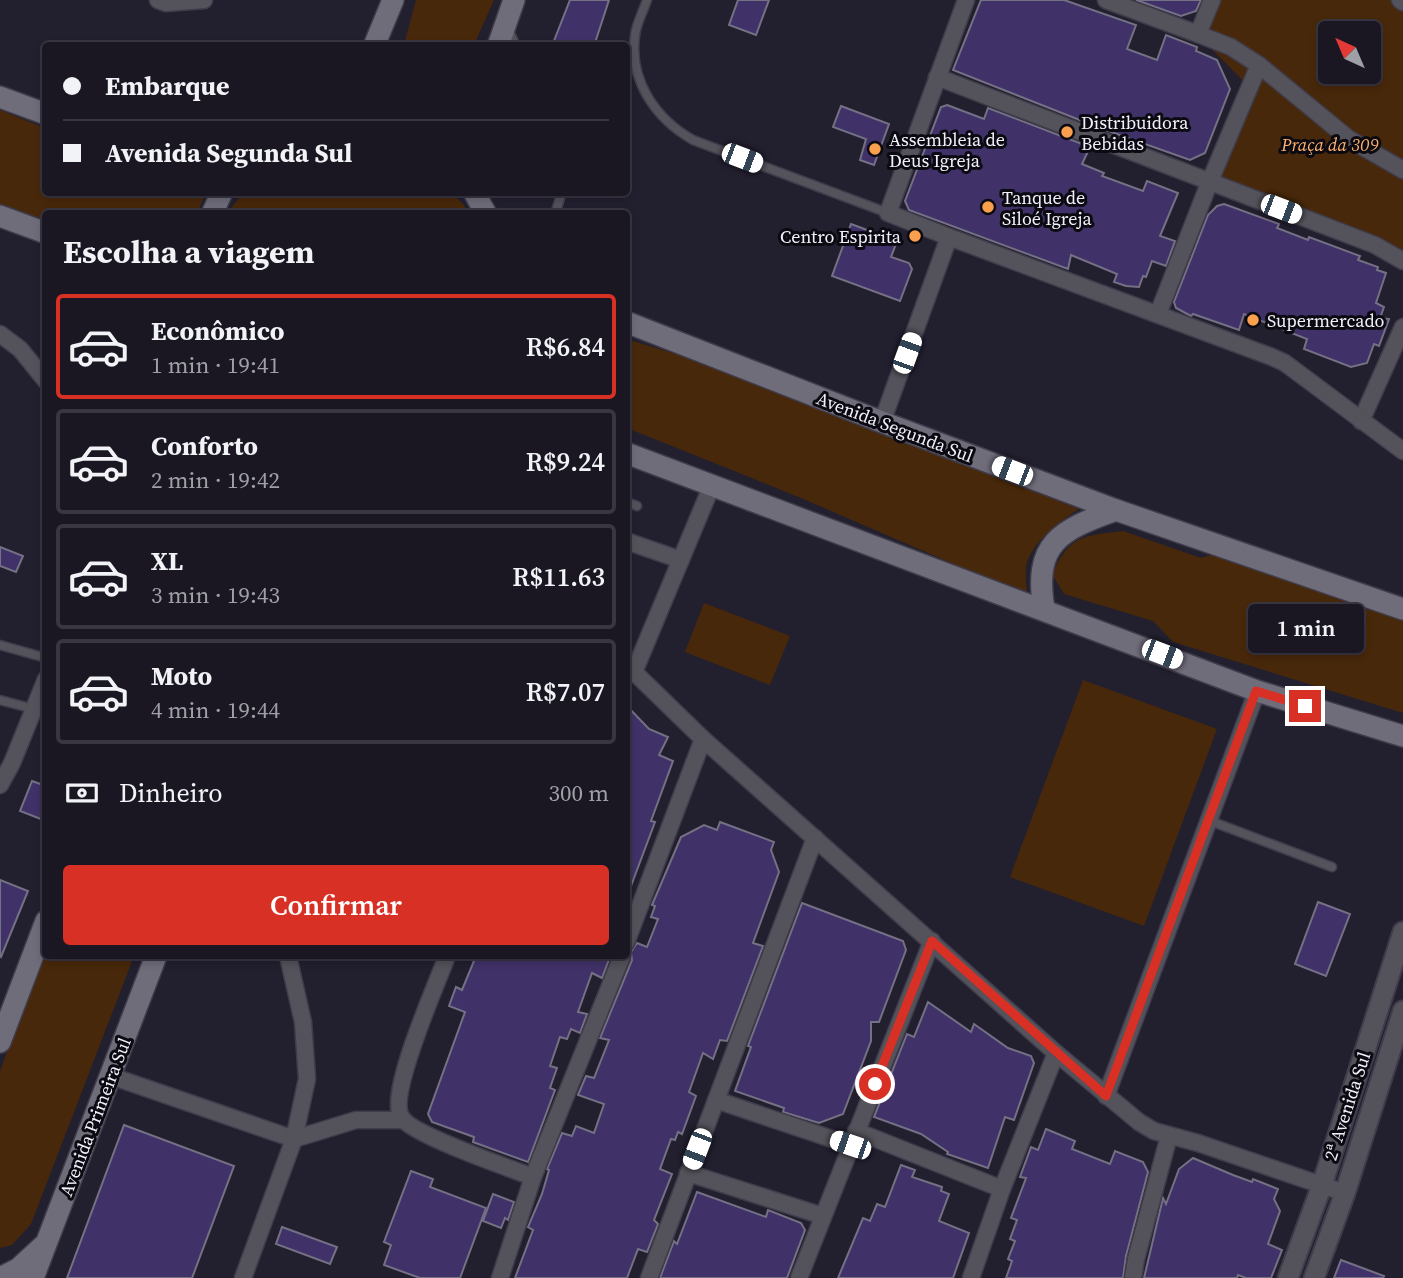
<!DOCTYPE html>
<html lang="pt">
<head>
<meta charset="utf-8">
<style>
  :root { --surface:#1a1723; --page:#272430; --text:#f1f3f6; --muted:#9f9fa6; --line:#383641; --accent:#d93025 }
  body { margin:0; font-family:"Source Serif 4",serif; background:var(--page); color:var(--text); height:100vh; display:flex; flex-direction:column; font-size:26px; white-space:nowrap }
  * { box-sizing:border-box; margin:0 }
  p { font-size:23px; color:var(--muted) }
  .icon { flex:none; width:38px; height:38px; fill:none; stroke:currentColor; stroke-width:2; stroke-linecap:round; stroke-linejoin:round }
  .map { position:relative; flex:1; overflow:hidden }
  .details { position:absolute; left:42px; top:210px; width:588px; height:749px; display:flex; flex-direction:column; background:var(--surface); border-radius:7px; box-shadow:0 4px 10px #0003,0 0 0 2px var(--line) }
  .details>* { flex:none }
  .guide { position:absolute; left:42px; top:42px; width:588px; height:154px; border-radius:7px; box-shadow:0 4px 10px #0003,0 0 0 2px var(--line); display:grid; align-content:center; height:154px; padding:0 21px; background:var(--surface) }
  .needle { width:46px; rotate:316deg }
  .controls { position:absolute; left:1318px; top:21px; display:grid; gap:14px }
  .controls a { display:grid; place-items:center; width:63px; height:63px; border-radius:7px; background:var(--surface); box-shadow:0 4px 10px #0003,0 0 0 2px var(--line); font-size:35px }
  .end { position:absolute; width:32px; height:32px; margin:-16px; border:9px solid #d93025; background:#fff; box-shadow:0 0 0 4px #fff }
  .from { border-radius:50% }
  .bubble { position:absolute; height:49px; border-radius:7px; background:var(--surface); box-shadow:0 4px 10px #0003,0 0 0 2px var(--line); font-size:23px; font-weight:600; line-height:49px; text-align:center }
  .car { position:absolute; width:21px; height:42px; margin:-21px -10px; border-radius:9px; box-shadow:0 0 5px 2px #0007; background:linear-gradient(#fff 24%,#345 0 40%,#fff 0 76%,#345 0 86%,#fff 0) }
  .guide b { display:flex; align-items:center; gap:24px; height:66px; font-size:26px }
  .guide b+b { border-top:2px solid var(--line) }
  .guide i { width:18px; height:18px; background:var(--text) }
  ul { padding:0; list-style:none }
  li { display:flex; align-items:center; gap:21px; height:105px; margin:0 14px 10px; padding:0 7px; border:4px solid var(--line); border-radius:7px }
  li div { flex:1 }
  li b { display:block; font-size:26px }
  li em { font-style:normal; font-weight:600 }
  li.current { border-color:var(--accent) }
  li>.icon { width:63px; height:63px; stroke-width:1.5 }
  h2 { padding:0 21px; font-size:32px; line-height:84px }
  .pay { display:flex; align-items:center; gap:18px; height:77px; padding:0 21px; font-size:26px }
  .pay p { margin-inline-start:auto }
  .cta { display:flex; gap:14px; margin-top:auto; padding:14px 21px }
  .cta a { flex:1; height:80px; border-radius:7px; background:var(--accent); color:#fff; font-size:28px; font-weight:600; line-height:80px; text-align:center }
  .map>svg:first-child { display:block }
</style>
</head>
<body>
<div class="map">
<svg width="1403" height="1278" viewBox="0 0 1403 1278">
  <rect width="100%" height="100%" fill="#221f2f"/>
  <g fill="#48280a" fill-rule="evenodd">
    <path d="M416,0H494L474,45H404Z"/>
    <path d="M1213,0H1403V254L1217,176L1253,91L1199,36ZM1330,33H1368V72H1330Z"/>
    <path d="M0,110L45,128L46,192L206,193L197,213L46,214L45,219L32,217L0,205Z"/>
    <path d="M245,192L452,193L464,205L468,213H229L233,205Z"/>
    <path d="M626,339L676,354L1079,509C1059,522 1031,542 1026,567C1025,576 1027,587 1027,596L801,498L627,428Z"/>
    <path d="M1123,531L1201,558L1215,554L1403,618V713L1173,642L1153,621L1064,594L1052,574C1071,534 1083,536 1123,531Z"/>
    <path d="M704,603L790,636L770,685L685,652Z"/>
    <path d="M1083,680L1217,729L1144,926L1010,877Z"/>
    <path d="M45,949L46,956H134L31,1224L12,1245L0,1248V1071Z"/>
  </g>
  <g fill="#413169" stroke="#747184" stroke-width="2">
    <path d="M570,0H609L594,46H552Z"/>
    <path d="M738,0H769L756,35L729,25Z"/>
    <path d="M981,0H1064L1136,25L1127,49L1157,60L1166,35L1197,47L1196,51L1217,60L1230,89L1205,153L1190,160L1100,128L953,70Z"/>
    <path d="M1136,0H1201L1196,11L1181,16Z"/>
    <path d="M947,105L984,119L988,108L1090,147L1082,164L1104,173L1102,176L1143,191L1147,181L1178,193L1160,236L1175,241L1166,266L1152,261L1146,277L1143,276L1139,287L1126,286L1114,282L1117,274L1071,255L1068,269L909,210L905,201L941,107Z"/>
    <path d="M841,106L889,124L874,165L860,160L866,139L833,127Z"/>
    <path d="M1224,204L1279,224L1277,228L1308,240L1309,237L1360,256L1358,260L1378,267L1377,270L1386,273L1376,303L1384,307L1380,318L1389,319L1379,346L1374,344L1367,363L1351,367L1304,349L1307,339L1244,314L1239,330L1193,314L1191,316L1176,308L1174,302L1208,215L1217,206Z"/>
    <path d="M851,224L897,241L891,257L909,263L912,269L900,301L832,276Z"/>
    <path d="M0,547L23,556L16,572L0,566Z"/>
    <path d="M626,705L649,729L668,737L659,755L673,761L651,821L655,822L628,894Z"/>
    <path d="M32,781L46,786V821L20,811Z"/>
    <path d="M720,822L774,842L771,850L779,872L753,943L763,946L727,1041L720,1040L713,1059L703,1053L689,1092L696,1096L682,1134L678,1132L675,1140L671,1139L660,1169L672,1174L654,1220L658,1224L647,1252L638,1249L627,1278H515L533,1230L528,1227L542,1194L549,1170L547,1169L562,1133L572,1136L576,1126L594,1133L604,1104L578,1095L586,1076L594,1078L609,1040L600,1038L632,960L631,952L637,943L647,947L658,919L651,917L655,906L652,905L681,837L704,825L717,830Z"/>
    <path d="M0,880L28,891L1,957L0,956Z"/>
    <path d="M1318,902L1350,914L1326,976L1295,964Z"/>
    <path d="M802,903L903,941L906,950L879,1022H871V1041L843,1114L819,1123L783,1112L784,1108L735,1091L751,1047L748,1046Z"/>
    <path d="M476,956H605L610,957L602,978L592,973L578,1012L587,1014L580,1033L571,1029L567,1039L560,1037L550,1066L557,1068L550,1088L555,1090L528,1162L473,1142L474,1137L432,1122L428,1114L465,1012L449,1006L456,987L462,990Z"/>
    <path d="M928,1002L971,1032L974,1024L1008,1048L1031,1056L1034,1063L1014,1120L1005,1117L988,1168L947,1154L948,1152L921,1134L874,1117L907,1034L914,1037Z"/>
    <path d="M124,1125L234,1166L192,1278H67Z"/>
    <path d="M1046,1129L1075,1141L1072,1149L1110,1164L1115,1151L1143,1162L1148,1172L1126,1256L1123,1278H1006L1012,1261L1008,1259L1015,1241L1010,1239L1017,1220L1011,1218L1026,1178L1020,1177L1031,1147L1038,1150Z"/>
    <path d="M1193,1158L1233,1175L1252,1182L1253,1179L1278,1189L1274,1199L1280,1211L1268,1244L1282,1250L1271,1278H1246L1238,1275L1237,1278H1144L1163,1198L1166,1204L1179,1169Z"/>
    <path d="M901,1165L915,1170L912,1177L942,1187L941,1191L949,1194L939,1221L969,1233L953,1278H838L863,1218L870,1221L877,1204L885,1207Z"/>
    <path d="M411,1171L433,1179L430,1187L486,1208L460,1278H420L384,1265L391,1245L384,1242Z"/>
    <path d="M697,1192L766,1217L768,1210L801,1223L805,1230L787,1278H660L674,1241L677,1244Z"/>
    <path d="M493,1194L514,1202L508,1220L505,1218L501,1228L483,1221Z"/>
    <path d="M282,1227L337,1247L330,1264L276,1244Z"/>
    <path d="M1341,1260L1384,1276L1383,1278H1334Z"/>
  </g>
  <g fill="none" stroke-linecap="round" stroke-linejoin="round">
    <defs>
      <g id="service">
        <path d="M647,0C643,12 636,24 635,36C629,81 656,119 693,140L888,213"/>
        <path d="M508,29L516,46"/>
        <path d="M555,214L562,192"/>
        <path d="M626,502L637,506"/>
        <path d="M0,645L46,658"/>
        <path d="M0,700L34,709"/>
        <path d="M1208,820L1332,867"/>
      </g>
      <g id="minor">
        <path d="M158,0L166,3L204,0"/>
        <path d="M1106,0L1198,34"/>
        <path d="M1400,0L1403,2"/>
        <path d="M1259,65L1349,139L1403,170"/>
        <path d="M937,77L1375,245L1403,261"/>
        <path d="M949,237L888,213L966,0"/>
        <path d="M1158,314L1210,181L1259,65L1231,47L1198,34L1212,0"/>
        <path d="M0,334L20,349L46,381"/>
        <path d="M1361,421L1403,327"/>
        <path d="M882,422L949,237L1272,357L1285,363L1403,451"/>
        <path d="M626,541L681,560"/>
        <path d="M626,667L634,672L703,739L1056,1053L1139,1122L1154,1131L1198,1143L1345,1193"/>
        <path d="M634,672L712,485"/>
        <path d="M0,785L12,763L46,679"/>
        <path d="M626,943L703,739"/>
        <path d="M447,956C437,984 386,1096 402,1118C413,1135 509,1168 533,1177"/>
        <path d="M111,1076L294,1139L356,1120H402"/>
        <path d="M1106,1096L1257,691"/>
        <path d="M716,1100L850,1145"/>
        <path d="M856,1131L1002,1189"/>
        <path d="M688,1173L823,1216"/>
        <path d="M243,1278L294,1139L307,1079L303,1022L288,956"/>
        <path d="M500,1278L533,1177L622,956"/>
        <path d="M649,1278L815,838"/>
        <path d="M799,1278L932,941"/>
        <path d="M971,1278L1002,1189L1056,1053"/>
        <path d="M1133,1278L1136,1259L1169,1136"/>
      </g>
      <g id="tertiary">
        <path d="M1288,1278L1322,1185L1403,932"/>
        <path d="M1314,1278L1345,1193L1403,1011"/>
      </g>
      <g id="secondary">
        <path d="M374,46L393,0"/>
        <path d="M498,46L514,0"/>
        <path d="M0,97L46,114"/>
        <path d="M474,192L486,214"/>
        <path d="M212,214L222,192"/>
        <path d="M0,216L46,233"/>
        <path d="M626,322L882,422L1116,510L1403,609"/>
        <path d="M626,453L1257,691L1403,736"/>
        <path d="M1044,609C1033,543 1060,530 1116,510"/>
        <path d="M0,1042L46,921"/>
        <path d="M0,1278L18,1269L43,1246"/>
        <path d="M33,1278L156,956"/>
      </g>
    </defs>
    <use href="#service" stroke="#3f3c4c" stroke-width="11"/>
    <use href="#minor" stroke="#3f3c4c" stroke-width="19"/>
    <use href="#tertiary" stroke="#3f3c4c" stroke-width="23"/>
    <use href="#secondary" stroke="#3f3c4c" stroke-width="24"/>
    <use href="#service" stroke="#54525a" stroke-width="8"/>
    <use href="#minor" stroke="#54525a" stroke-width="16"/>
    <use href="#tertiary" stroke="#54525a" stroke-width="19"/>
    <use href="#secondary" stroke="#706d7b" stroke-width="21"/>
  </g>
  <g fill="none" stroke-linecap="round" stroke-linejoin="round">
    <path stroke="#d93025" stroke-width="9" d="M875,1084L932,941L1106,1096L1256,691L1305,706"/>
  </g>
  <g fill="#f99f4d" stroke="#0b0a11" stroke-width="2.5">
    <circle cx="1067" cy="132" r="7"/>
    <circle cx="875" cy="149" r="7"/>
    <circle cx="988" cy="207" r="7"/>
    <circle cx="915" cy="236" r="7"/>
    <circle cx="1253" cy="320" r="7"/>
  </g>
  <g text-anchor="middle" dominant-baseline="central" stroke-width="6" stroke-linejoin="round" paint-order="stroke">
    <g font-size="18" fill="#f2f0fc" stroke="#0b0a11" text-anchor="start">
      <text x="1081" y="122">Distribuidora<tspan x="1081" dy="21">Bebidas</tspan></text>
      <text x="889" y="139">Assembleia de<tspan x="889" dy="21">Deus Igreja</tspan></text>
      <text x="1002" y="197">Tanque de<tspan x="1002" dy="21">Siloé Igreja</tspan></text>
      <text x="901" y="236" text-anchor="end">Centro Espirita</text>
      <text x="1267" y="320">Supermercado</text>
    </g>
    <g font-size="18" font-style="italic" fill="#feb06d" stroke="#0b0a11">
      <text x="1330" y="144">Praça da 309</text>
    </g>
    <g font-size="18" fill="#f2f0fc" stroke="#0b0a11">
      <text transform="translate(895 427) rotate(21)">Avenida Segunda Sul</text>
      <text transform="translate(1347 1106) rotate(-72)">2ᵃ Avenida Sul</text>
      <text transform="translate(95 1117) rotate(-69)">Avenida Primeira Sul</text>
    </g>
  </g>
</svg>
<div class="controls">
<a><svg class="needle" viewBox="-14 -14 28 28"><path d="M0-13l5 13h-10z" fill="#e53935"/><path d="M0 13l5-13h-10z" fill="#9f9fa6"/></svg></a>
</div>
<i class="end from" style="left:875px;top:1084px"></i>
<i class="end" style="left:1305px;top:706px"></i>
<div class="bubble" style="left:1248px;top:604px;width:116px">1 min</div>
<i class="car" style="left:742px;top:158px;rotate:111deg"></i>
<i class="car" style="left:1281px;top:209px;rotate:111deg"></i>
<i class="car" style="left:907px;top:353px;rotate:20deg"></i>
<i class="car" style="left:1012px;top:471px;rotate:291deg"></i>
<i class="car" style="left:1162px;top:654px;rotate:111deg"></i>
<i class="car" style="left:850px;top:1145px;rotate:289deg"></i>
<i class="car" style="left:697px;top:1149px;rotate:201deg"></i>
<div class="guide">
<b><i class="from"></i>Embarque</b>
<b><i></i>Avenida Segunda Sul</b>
</div>
<section class="details">
<h2>Escolha a viagem</h2>
<ul>
<li class="current"><svg class="icon" aria-label="car" viewBox="0 0 24 24"><path d="M5 17H2v-5l4-1 3-4h7l3 4 3 1v5h-3M9 17h6M6 11h13"/><circle cx="7" cy="17" r="2"/><circle cx="17" cy="17" r="2"/></svg><div><b>Econômico</b><p>1 min · 19:41</p></div><em>R$6.84</em></li>
<li><svg class="icon" aria-label="car" viewBox="0 0 24 24"><path d="M5 17H2v-5l4-1 3-4h7l3 4 3 1v5h-3M9 17h6M6 11h13"/><circle cx="7" cy="17" r="2"/><circle cx="17" cy="17" r="2"/></svg><div><b>Conforto</b><p>2 min · 19:42</p></div><em>R$9.24</em></li>
<li><svg class="icon" aria-label="car" viewBox="0 0 24 24"><path d="M5 17H2v-5l4-1 3-4h7l3 4 3 1v5h-3M9 17h6M6 11h13"/><circle cx="7" cy="17" r="2"/><circle cx="17" cy="17" r="2"/></svg><div><b>XL</b><p>3 min · 19:43</p></div><em>R$11.63</em></li>
<li><svg class="icon" aria-label="car" viewBox="0 0 24 24"><path d="M5 17H2v-5l4-1 3-4h7l3 4 3 1v5h-3M9 17h6M6 11h13"/><circle cx="7" cy="17" r="2"/><circle cx="17" cy="17" r="2"/></svg><div><b>Moto</b><p>4 min · 19:44</p></div><em>R$7.07</em></li>
</ul>
<div class="pay"><svg class="icon" aria-label="cash" viewBox="0 0 24 24"><path d="M3 7h18v10H3z"/><circle cx="12" cy="12" r="2"/></svg>Dinheiro<p>300 m</p></div>
<div class="cta"><a>Confirmar</a></div>
</section>
</div>
</body>
</html>
